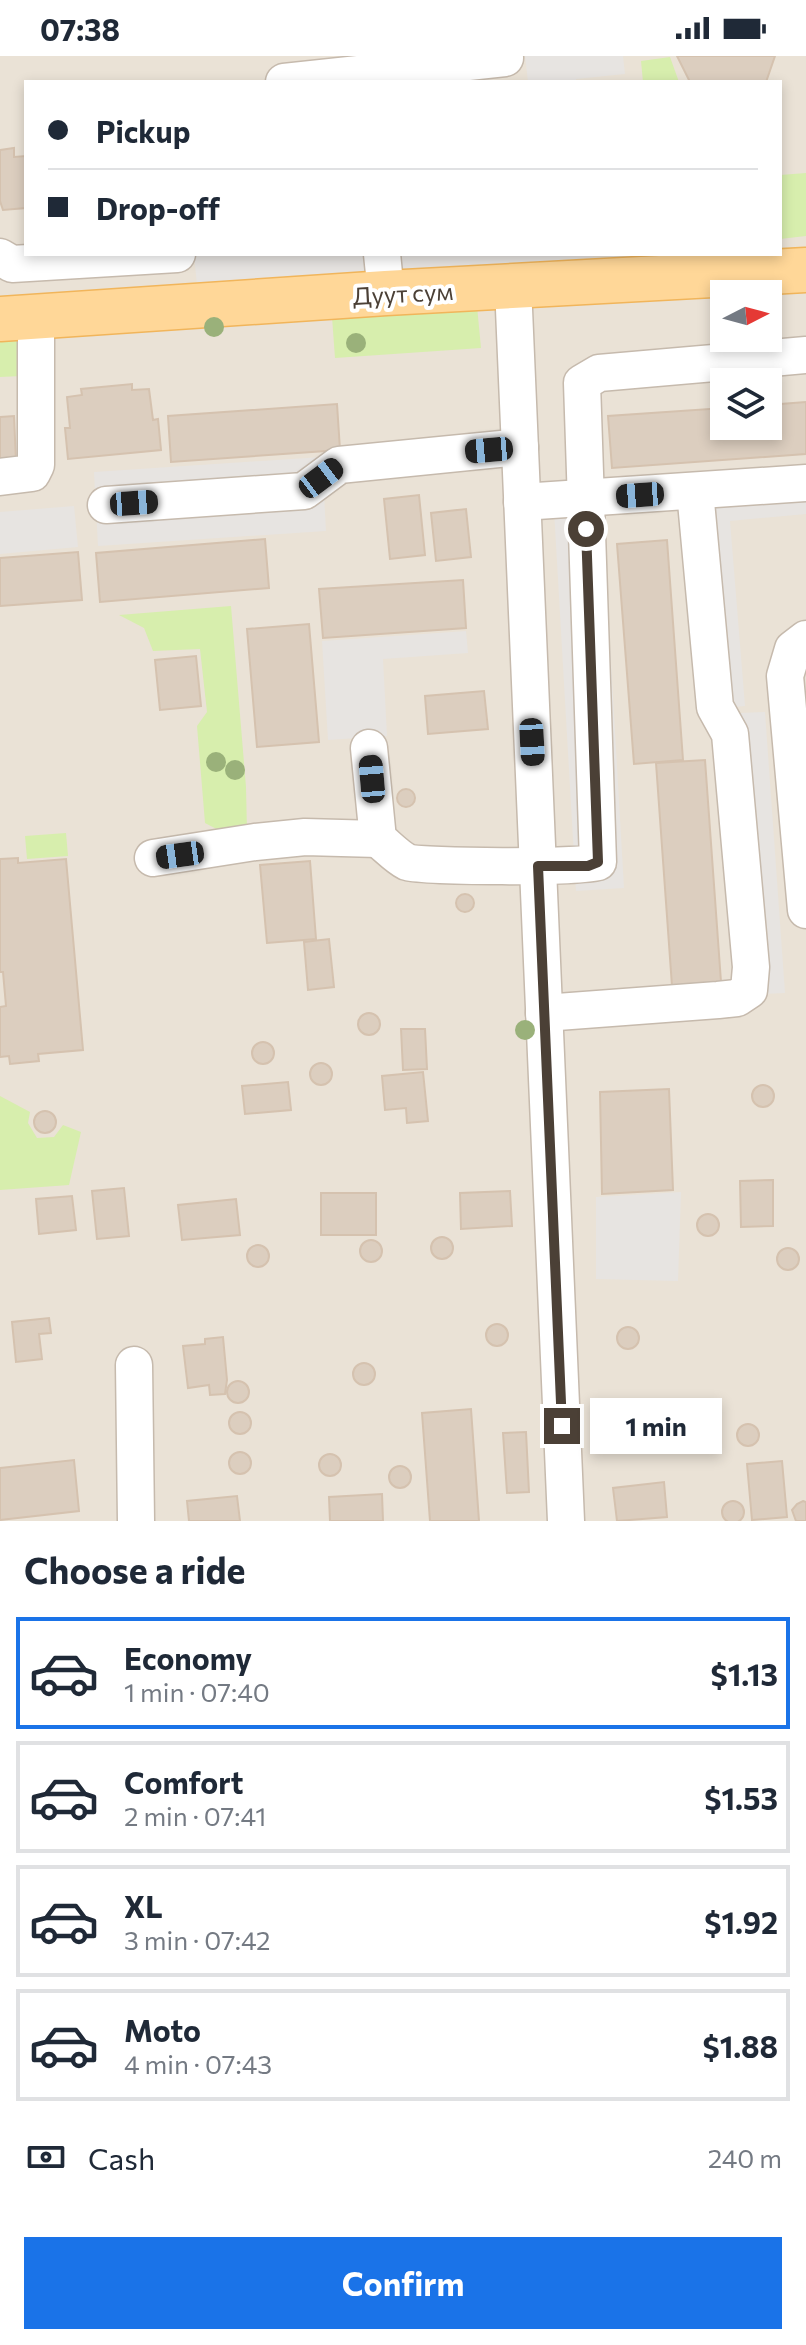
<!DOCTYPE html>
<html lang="en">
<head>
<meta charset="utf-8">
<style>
  :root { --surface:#fff; --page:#f6f6f7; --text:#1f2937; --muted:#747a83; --line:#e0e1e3; --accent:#1a73e8 }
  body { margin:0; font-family:Commissioner,sans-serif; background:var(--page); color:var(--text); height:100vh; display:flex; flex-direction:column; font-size:30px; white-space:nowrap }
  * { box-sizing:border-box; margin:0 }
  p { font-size:26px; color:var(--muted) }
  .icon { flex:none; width:44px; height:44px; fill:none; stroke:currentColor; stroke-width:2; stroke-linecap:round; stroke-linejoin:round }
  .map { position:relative; height:1465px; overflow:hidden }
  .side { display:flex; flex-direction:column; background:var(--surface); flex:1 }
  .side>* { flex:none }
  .top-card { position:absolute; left:24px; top:24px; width:758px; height:176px; border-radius:0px; box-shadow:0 4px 12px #0003; display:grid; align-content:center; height:176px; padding:0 24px; background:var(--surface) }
  .needle { width:52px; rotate:84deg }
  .buttons { position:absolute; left:710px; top:224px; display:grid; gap:16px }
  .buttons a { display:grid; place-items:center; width:72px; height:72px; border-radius:0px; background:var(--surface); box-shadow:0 4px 12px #0003; font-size:40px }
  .end { position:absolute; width:36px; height:36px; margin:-18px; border:10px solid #4b4036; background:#fff; box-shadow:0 0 0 4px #fff }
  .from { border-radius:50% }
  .bubble { position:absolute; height:56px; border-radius:0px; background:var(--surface); box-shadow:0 4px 12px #0003; font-size:26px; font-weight:700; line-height:56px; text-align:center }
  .car { position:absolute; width:24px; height:48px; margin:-24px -12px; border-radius:10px; box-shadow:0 0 6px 2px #0007; background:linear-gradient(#222 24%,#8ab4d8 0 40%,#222 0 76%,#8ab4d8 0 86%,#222 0) }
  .top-card b { display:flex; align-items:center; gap:28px; height:76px; font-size:30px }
  .top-card b+b { border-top:2px solid var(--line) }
  .top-card i { width:20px; height:20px; background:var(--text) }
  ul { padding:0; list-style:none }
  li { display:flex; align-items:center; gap:24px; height:112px; margin:0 16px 12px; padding:0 8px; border:4px solid var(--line); border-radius:0px }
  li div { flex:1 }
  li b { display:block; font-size:30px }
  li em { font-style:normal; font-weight:700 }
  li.current { border-color:var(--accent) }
  li>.icon { width:72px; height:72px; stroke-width:1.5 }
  h2 { padding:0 24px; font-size:36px; line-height:96px }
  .pay { display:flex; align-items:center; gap:20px; height:88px; padding:0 24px; font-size:30px }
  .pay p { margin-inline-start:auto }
  .action { display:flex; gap:16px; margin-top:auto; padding:16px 24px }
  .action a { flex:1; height:92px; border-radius:0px; background:var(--accent); color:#fff; font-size:32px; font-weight:700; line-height:92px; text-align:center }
  .status { display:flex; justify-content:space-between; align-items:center; height:56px; padding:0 40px; background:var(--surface); direction:ltr }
  .status svg { height:22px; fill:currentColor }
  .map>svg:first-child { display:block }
</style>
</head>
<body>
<div class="status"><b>07:38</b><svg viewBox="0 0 49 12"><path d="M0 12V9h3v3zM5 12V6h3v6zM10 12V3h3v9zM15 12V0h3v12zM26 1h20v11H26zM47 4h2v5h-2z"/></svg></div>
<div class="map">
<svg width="806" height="1465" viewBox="0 0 806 1465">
  <rect width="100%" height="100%" fill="#f6f0e8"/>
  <path fill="#eae2d6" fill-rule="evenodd" d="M0,0H806V1465H0ZM26,26H780V198H26ZM724,238H768V282H724ZM724,326H768V370H724Z"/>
  <g fill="#d7eead">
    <path d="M670,1L679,26H643L641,5Z"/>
    <path d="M806,117V180L780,183V119Z"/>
    <path d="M477,250L481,292L335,302L332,261Z"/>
    <path d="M18,281L22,320L0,321V282Z"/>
    <path d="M231,550L246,731L247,775L228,779L205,767L197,670L207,656L200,593L153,595L144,572L119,559Z"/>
    <path d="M66,777L68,800L27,803L25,780Z"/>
    <path d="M0,1040L30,1056L28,1067L37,1082L54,1081L63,1069L81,1076L69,1129L0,1134Z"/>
  </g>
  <g fill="#e7e4e1">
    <path d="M525,0H623L625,18L576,23V26H528Z"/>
    <path d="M194,198H372L374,224L198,240Z"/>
    <path d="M394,198H593V201L397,222Z"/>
    <path d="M322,401L326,475L98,490L94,416Z"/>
    <path d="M806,437V458L730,465L745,650L722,652L707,463L714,448Z"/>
    <path d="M74,450L78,491L0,498V456Z"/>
    <path d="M602,451L624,832L576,835L554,454Z"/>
    <path d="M466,575L468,597L383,603L387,680L328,684L322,585Z"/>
    <path d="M765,656L785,937L762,938L740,657Z"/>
    <path d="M681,1136L678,1225L596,1223V1141Z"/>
  </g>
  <g fill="#dccebf" stroke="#d5c2af" stroke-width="2">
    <path d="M677,0H775L766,26H690Z"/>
    <path d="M14,92V101L26,100V152L3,154L0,145V94Z"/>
    <path d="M132,328V334L149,333L153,364L158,363L161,394L68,403L65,372H70L67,341L82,339L81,333Z"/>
    <path d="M806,346V398L612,412L608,360L724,352V370H768V349Z"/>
    <path d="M337,348L340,394L171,406L168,360Z"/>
    <path d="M14,360L16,405L0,406V361Z"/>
    <path d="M419,439L425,499L390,503L384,443Z"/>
    <path d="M466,453L471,501L436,505L431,457Z"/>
    <path d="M265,483L269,532L100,546L96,497Z"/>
    <path d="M667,484L683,704L634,708L617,488Z"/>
    <path d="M78,496L82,544L0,550V502Z"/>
    <path d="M463,524L466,572L323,582L319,533Z"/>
    <path d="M309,568L319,686L257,691L247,573Z"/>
    <path d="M196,600L201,650L160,654L155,604Z"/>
    <path d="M484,635L488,673L428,678L425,640Z"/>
    <path d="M705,704L721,926L672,930L656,707Z"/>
    <circle cx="406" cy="742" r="9"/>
    <path d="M18,802V807L66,803L83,994L38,998L39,1005L10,1008L9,1000L0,1001V951L6,950L3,916H0V803Z"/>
    <path d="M310,805L316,883L267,887L260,809Z"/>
    <circle cx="465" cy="847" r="9"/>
    <path d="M329,883L334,931L308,934L304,886Z"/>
    <circle cx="369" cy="968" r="11"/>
    <path d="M401,973H425L427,1013L403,1014Z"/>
    <circle cx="263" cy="997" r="11"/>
    <circle cx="321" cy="1018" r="11"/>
    <path d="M423,1016L428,1065L407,1067L406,1052L385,1054L382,1020Z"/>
    <path d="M288,1026L291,1054L245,1058L242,1030Z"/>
    <circle cx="763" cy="1040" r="11"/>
    <path d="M669,1033L673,1134L602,1138L600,1036Z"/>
    <circle cx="45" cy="1066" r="11"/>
    <path d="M773,1124V1170L741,1171L740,1125Z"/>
    <path d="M124,1132L129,1180L97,1183L92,1135Z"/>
    <path d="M510,1135L512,1170L461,1173L460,1137Z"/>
    <rect x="321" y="1137" width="55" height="42"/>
    <path d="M72,1140L76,1174L39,1178L36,1143Z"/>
    <path d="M236,1143L240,1179L182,1184L178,1149Z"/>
    <circle cx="708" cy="1169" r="11"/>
    <circle cx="442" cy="1192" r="11"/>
    <circle cx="371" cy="1195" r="11"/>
    <circle cx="258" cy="1200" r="11"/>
    <circle cx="788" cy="1203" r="11"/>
    <path d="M49,1262L51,1277L39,1278L42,1303L16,1306L12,1266Z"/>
    <circle cx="497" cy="1279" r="11"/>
    <circle cx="628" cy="1282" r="11"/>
    <path d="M223,1281L227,1324L225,1338L210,1339L209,1329L188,1332L183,1290L205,1288V1283Z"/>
    <circle cx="364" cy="1318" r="11"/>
    <circle cx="238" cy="1336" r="11"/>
    <path d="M471,1353L479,1465H430L422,1357Z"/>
    <circle cx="240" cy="1367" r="11"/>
    <circle cx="748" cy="1379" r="11"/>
    <path d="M526,1376L529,1436L507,1437L503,1377Z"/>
    <circle cx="240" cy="1407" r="11"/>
    <circle cx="330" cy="1409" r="11"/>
    <path d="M74,1404L79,1455L0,1464V1412Z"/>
    <path d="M782,1405L787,1461L752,1464L747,1408Z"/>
    <circle cx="400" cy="1421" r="11"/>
    <path d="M664,1426L667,1461L617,1465L613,1432Z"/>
    <path d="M382,1438L383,1465H330L329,1441Z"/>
    <path d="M237,1440L240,1465H189L187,1445Z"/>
    <path d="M803,1445L806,1446V1465H796L792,1454L797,1448Z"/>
    <circle cx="733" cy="1456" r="11"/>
  </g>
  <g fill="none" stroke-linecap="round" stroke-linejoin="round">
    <defs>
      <g id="minor">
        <path d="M284,26L505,2"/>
        <path d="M382,198L386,237"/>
        <path d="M0,201L12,208L177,198"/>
        <path d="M513,230L566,1465"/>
        <path d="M0,421L32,417L36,409V261"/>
        <path d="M522,446L806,427"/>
        <path d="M106,449L304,435L339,409L520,391"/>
        <path d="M806,583L793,593L785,620L806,854"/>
        <path d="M369,692L378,783C387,790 397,801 407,806C421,811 583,812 598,806L582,327L599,317L806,299"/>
        <path d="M153,802L255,786L305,781L378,783"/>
        <path d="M544,957L718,944L737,942L749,934L751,911L730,678L715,651L695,435"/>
        <path d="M134,1309L136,1465"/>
      </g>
      <path id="major" d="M0,263L386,237L806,214"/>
    </defs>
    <use href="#minor" stroke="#c6baad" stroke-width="39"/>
    <use href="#major" stroke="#f1b55b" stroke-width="47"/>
    <use href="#minor" stroke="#fff" stroke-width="36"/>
    <use href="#major" stroke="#ffd798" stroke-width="44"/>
  </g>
  <g fill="#9ab17a">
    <circle cx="214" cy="271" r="10"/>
    <circle cx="356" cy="287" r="10"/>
    <circle cx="216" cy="706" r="10"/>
    <circle cx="235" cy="714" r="10"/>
    <circle cx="525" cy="974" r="10"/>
  </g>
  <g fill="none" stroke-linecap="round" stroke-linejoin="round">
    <path stroke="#4b4036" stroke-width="10" d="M562,1370L538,810H588L598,806L586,473"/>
  </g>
  <g text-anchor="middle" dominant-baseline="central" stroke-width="8" stroke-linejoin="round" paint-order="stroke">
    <g font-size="24" fill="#4b4036" stroke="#fff">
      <text transform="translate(403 237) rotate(-3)">Дуут сум</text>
    </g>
  </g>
</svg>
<div class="buttons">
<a><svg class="needle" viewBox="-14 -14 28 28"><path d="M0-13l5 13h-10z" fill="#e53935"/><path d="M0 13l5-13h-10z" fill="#747a83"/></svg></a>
<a><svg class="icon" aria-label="layers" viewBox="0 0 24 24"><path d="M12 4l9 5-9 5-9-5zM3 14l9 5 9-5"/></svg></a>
</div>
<i class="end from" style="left:586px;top:473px"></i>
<i class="end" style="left:562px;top:1370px"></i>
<div class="bubble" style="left:590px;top:1342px;width:132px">1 min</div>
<i class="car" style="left:489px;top:394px;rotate:265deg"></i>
<i class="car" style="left:321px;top:422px;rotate:53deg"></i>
<i class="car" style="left:640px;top:439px;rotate:266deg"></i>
<i class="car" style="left:134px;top:447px;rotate:86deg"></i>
<i class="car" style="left:532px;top:686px;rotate:177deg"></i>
<i class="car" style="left:372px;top:723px;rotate:355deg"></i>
<i class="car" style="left:180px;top:799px;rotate:262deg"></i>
<div class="top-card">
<b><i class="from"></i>Pickup</b>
<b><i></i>Drop-off</b>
</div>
</div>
<section class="side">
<h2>Choose a ride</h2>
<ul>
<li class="current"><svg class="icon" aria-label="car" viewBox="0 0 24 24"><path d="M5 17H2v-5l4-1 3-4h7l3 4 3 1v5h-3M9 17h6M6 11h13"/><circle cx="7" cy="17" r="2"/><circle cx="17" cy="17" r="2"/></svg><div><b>Economy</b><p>1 min · 07:40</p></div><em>$1.13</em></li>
<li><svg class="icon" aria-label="car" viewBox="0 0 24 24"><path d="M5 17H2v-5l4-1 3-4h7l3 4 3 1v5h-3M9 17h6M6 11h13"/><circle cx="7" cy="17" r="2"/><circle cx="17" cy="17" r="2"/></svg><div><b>Comfort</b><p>2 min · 07:41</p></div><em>$1.53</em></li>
<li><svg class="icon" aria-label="car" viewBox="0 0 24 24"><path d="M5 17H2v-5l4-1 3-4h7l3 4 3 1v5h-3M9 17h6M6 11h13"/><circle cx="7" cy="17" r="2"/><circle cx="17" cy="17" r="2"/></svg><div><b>XL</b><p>3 min · 07:42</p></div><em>$1.92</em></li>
<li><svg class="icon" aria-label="car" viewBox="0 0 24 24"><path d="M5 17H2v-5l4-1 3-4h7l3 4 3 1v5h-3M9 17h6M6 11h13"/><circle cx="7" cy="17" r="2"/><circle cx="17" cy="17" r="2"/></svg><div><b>Moto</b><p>4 min · 07:43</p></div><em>$1.88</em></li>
</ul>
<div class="pay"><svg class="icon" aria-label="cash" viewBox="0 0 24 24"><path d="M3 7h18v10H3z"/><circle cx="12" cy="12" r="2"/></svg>Cash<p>240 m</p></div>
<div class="action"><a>Confirm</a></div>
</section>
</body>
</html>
